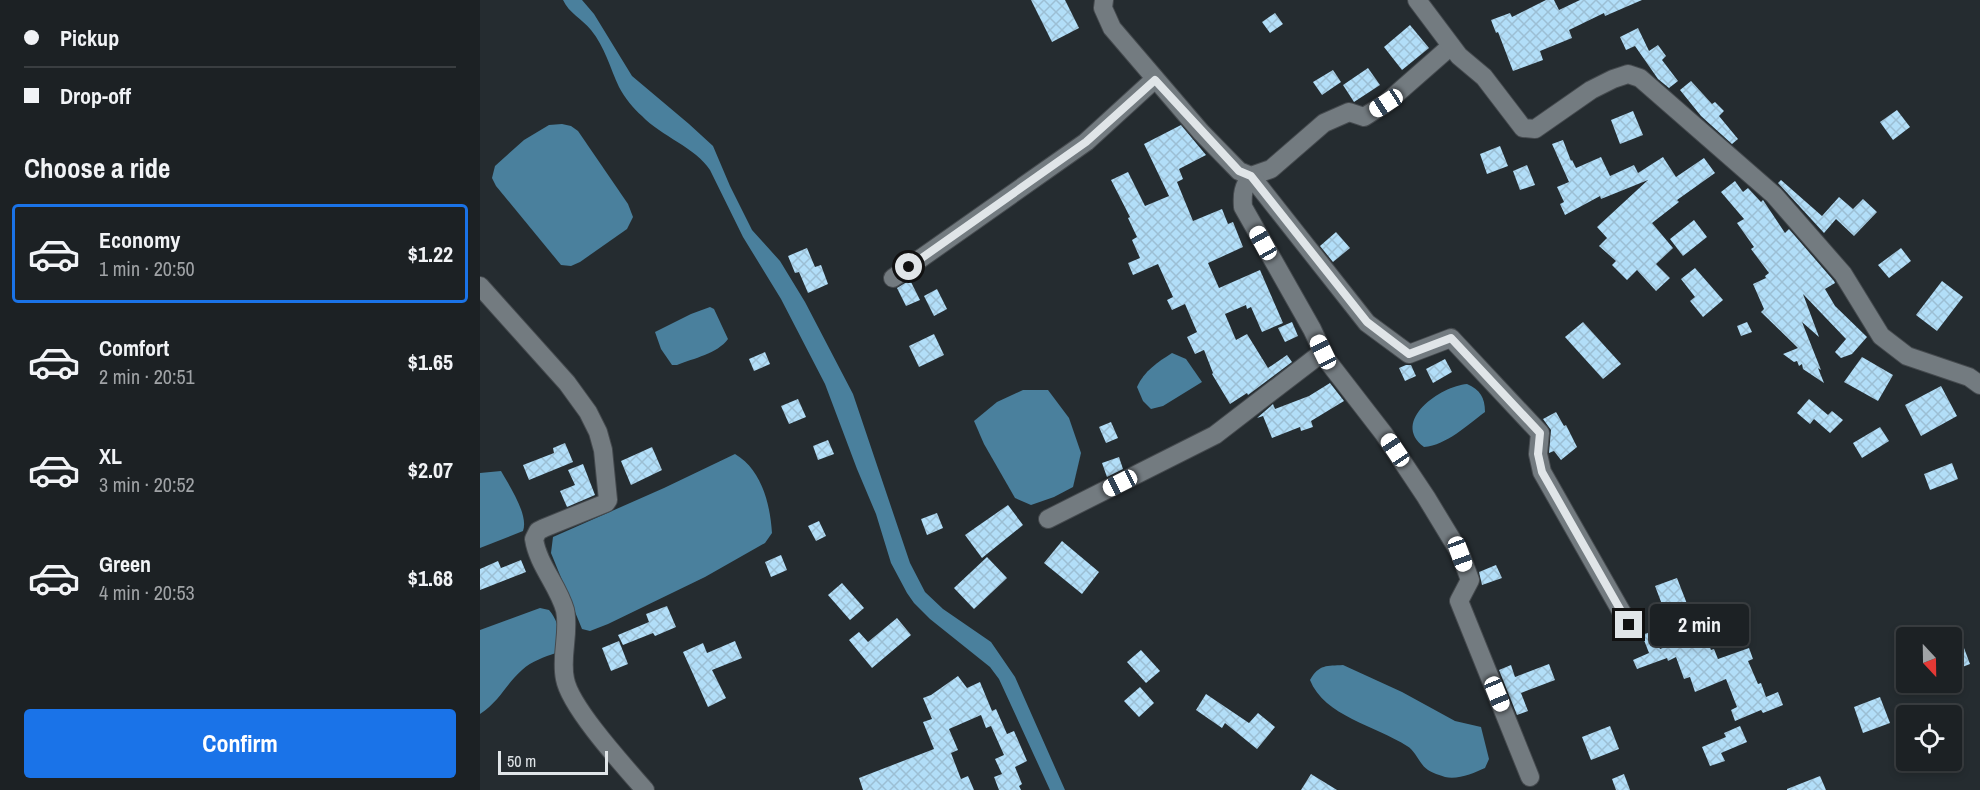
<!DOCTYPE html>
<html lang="en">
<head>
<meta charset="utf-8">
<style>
  :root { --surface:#1c2124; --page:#25292c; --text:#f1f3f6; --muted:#a0a3a6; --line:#3a3e41; --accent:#1a73e8 }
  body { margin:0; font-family:"Archivo Narrow",sans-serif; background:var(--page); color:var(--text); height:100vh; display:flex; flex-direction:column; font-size:22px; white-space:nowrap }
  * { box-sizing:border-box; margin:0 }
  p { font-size:20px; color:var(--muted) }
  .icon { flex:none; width:33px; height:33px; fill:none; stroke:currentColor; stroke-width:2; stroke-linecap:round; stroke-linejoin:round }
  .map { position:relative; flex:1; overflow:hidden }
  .panel { display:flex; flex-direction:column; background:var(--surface); width:480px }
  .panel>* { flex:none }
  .hud { display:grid; align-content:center; height:132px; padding:0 24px; background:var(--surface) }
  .needle { width:39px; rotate:158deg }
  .controls { position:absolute; left:1416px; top:627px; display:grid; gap:12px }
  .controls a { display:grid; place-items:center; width:66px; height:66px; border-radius:6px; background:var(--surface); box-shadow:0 3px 9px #0003,0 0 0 2px var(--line); font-size:30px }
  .scale { position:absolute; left:18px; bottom:15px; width:110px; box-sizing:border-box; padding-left:6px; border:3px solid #e0e5e8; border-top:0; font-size:16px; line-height:21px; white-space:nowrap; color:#e0e5e8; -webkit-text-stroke:4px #252c30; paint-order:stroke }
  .end { position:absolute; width:27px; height:27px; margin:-14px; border:8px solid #e0e5e8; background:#111; box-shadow:0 0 0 3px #111 }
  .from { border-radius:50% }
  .bubble { position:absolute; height:42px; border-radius:6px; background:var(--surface); box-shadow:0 3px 9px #0003,0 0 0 2px var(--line); font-size:20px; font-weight:700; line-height:42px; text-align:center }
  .car { position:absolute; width:18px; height:36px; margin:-18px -9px; border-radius:8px; box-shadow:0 0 4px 2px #0007; background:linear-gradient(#fff 24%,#345 0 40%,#fff 0 76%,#345 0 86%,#fff 0) }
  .hud b { display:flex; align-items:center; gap:21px; height:57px; font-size:22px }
  .hud b+b { border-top:2px solid var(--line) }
  .hud i { width:15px; height:15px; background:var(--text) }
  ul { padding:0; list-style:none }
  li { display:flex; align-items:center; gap:18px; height:99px; margin:0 12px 9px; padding:0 12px; border:3px solid transparent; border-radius:6px }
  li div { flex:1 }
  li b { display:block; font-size:22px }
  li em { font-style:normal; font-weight:700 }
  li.current { border-color:var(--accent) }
  li>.icon { width:54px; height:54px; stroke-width:1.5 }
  h2 { padding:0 24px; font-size:27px; line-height:72px }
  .action { display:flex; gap:12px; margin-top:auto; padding:12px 24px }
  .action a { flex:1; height:69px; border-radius:6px; background:var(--accent); color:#fff; font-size:24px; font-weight:700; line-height:69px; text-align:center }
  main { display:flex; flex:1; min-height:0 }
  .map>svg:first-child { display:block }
</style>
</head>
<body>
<main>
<section class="panel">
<div class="hud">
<b><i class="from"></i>Pickup</b>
<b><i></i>Drop-off</b>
</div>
<h2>Choose a ride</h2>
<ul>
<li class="current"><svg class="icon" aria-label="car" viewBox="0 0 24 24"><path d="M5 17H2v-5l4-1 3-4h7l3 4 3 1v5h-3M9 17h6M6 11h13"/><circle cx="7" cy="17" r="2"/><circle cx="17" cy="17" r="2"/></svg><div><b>Economy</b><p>1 min · 20:50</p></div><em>$1.22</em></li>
<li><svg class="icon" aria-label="car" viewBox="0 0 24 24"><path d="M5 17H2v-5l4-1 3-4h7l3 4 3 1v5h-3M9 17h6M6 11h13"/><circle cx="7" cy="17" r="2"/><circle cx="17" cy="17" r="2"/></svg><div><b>Comfort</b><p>2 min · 20:51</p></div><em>$1.65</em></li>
<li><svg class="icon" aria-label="car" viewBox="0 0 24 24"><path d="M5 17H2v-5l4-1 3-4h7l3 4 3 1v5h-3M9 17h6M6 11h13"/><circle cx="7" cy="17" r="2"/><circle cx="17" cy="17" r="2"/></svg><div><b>XL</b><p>3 min · 20:52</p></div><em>$2.07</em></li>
<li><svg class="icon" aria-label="car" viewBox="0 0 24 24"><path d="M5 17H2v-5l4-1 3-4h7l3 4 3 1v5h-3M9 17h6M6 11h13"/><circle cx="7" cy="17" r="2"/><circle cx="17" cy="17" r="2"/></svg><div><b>Green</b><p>4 min · 20:53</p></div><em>$1.68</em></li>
</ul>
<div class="action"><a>Confirm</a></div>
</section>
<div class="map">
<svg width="1500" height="790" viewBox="0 0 1500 790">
  <defs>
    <pattern id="building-cross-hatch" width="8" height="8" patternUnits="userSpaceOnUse" patternTransform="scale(1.5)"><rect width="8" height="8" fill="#b2def8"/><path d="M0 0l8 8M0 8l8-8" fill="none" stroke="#9cbfd4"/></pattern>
  </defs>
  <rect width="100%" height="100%" fill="#252c30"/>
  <g fill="#4a809d">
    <path d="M83,0H102L114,14L152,76L209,124L233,146L250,186L272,230L300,261L325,302L373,394L430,563L445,592L463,609L511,642L535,677L585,790H570L519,679L510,667L450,619L434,603L427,593L411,563L396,514L377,469L345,384L301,299L263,237L230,170C216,148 181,136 162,116C154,109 144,97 139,87C130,68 125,47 111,30C102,19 89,13 83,0Z"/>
    <path d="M82,124L91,126L98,131L148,204L153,217L147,229L100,262L91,266L81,265L16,186L12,178L15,166L44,140L69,125Z"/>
    <path d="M230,307L234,309L248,339C237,354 214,358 197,365H192L181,349L175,332L211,314Z"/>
    <path d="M692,353L706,359L722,382L683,406L671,409L663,401L657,387C664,371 678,362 692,353Z"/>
    <path d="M987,384C1000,390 1005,397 1005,412C987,425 967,445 944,447C910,421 961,386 987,384Z"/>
    <path d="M543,390H568L589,418L601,453L593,487L574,497L551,505L535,498L504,444L494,421L517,402Z"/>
    <path d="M255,454C282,470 290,504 292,533L285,543L225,577L128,624L110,631L102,629L71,553L73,537L184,488Z"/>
    <path d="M21,471C29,485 49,515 43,531L0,548V473Z"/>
    <path d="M60,608L69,610C80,623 81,637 76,653C64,657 52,661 42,670C26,684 20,701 0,714V630Z"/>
    <path d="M863,665L922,692L975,721L1001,727L1009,759L1005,768C994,773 978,780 965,777C960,775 952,773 948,770C939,764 936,751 927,746C896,726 844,716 830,680C839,664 847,666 863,665Z"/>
  </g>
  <g fill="url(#building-cross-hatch)">
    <path d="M551,0H585L599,28L572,42Z"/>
    <path d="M1066,0H1074L1079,10L1100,0H1162L1125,16L1124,13L1089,30L1092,38L1060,51L1063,60L1033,71L1018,32L1016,33L1011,20L1030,13L1032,17Z"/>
    <path d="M795,13L803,24L790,33L782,22Z"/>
    <path d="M930,25L949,48L922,70L904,47Z"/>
    <path d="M1158,28L1169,51L1178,45L1186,56L1182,60L1198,81L1189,88L1178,79L1155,46L1146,50L1140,37Z"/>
    <path d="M888,68L900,85L874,102L863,85Z"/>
    <path d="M853,70L861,82L842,95L833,82Z"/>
    <path d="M1211,81L1232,104L1235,102L1244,111L1239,116L1258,139L1252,144L1221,116L1200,90Z"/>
    <path d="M1417,110L1430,127L1413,140L1400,122Z"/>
    <path d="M1153,111L1163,135L1140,144L1131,120Z"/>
    <path d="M701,125L726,155L699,169L703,179L697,182L713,221L742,209L748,224L753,222L763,247L728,263L739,288L780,270L803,323L782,332L771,307L767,309L766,305L745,314L756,340L767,334L788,368L807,355L812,362L768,395L767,393L750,404L732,374L733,373L724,350L715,354L707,337L717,332L705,304L692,310L687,300L693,297L678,264L653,275L648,263L660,258L652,240L657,237L648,218L650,217L631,180L648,172L665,206L689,196L664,144Z"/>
    <path d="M1083,140L1091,161L1092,160L1096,168L1121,157L1130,176L1154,165L1158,173L1183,157L1196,177L1224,158L1235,173L1197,200L1199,202L1172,223L1193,248L1176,264L1190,278L1176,291L1157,270L1147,280L1132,265L1136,261L1119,246L1127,238L1117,227L1168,180L1121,199L1120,196L1085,215L1080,204L1084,202L1077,187L1089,182L1072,144Z"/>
    <path d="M1020,146L1028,166L1007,174L1000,154Z"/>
    <path d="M1047,165L1055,185L1040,190L1033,171Z"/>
    <path d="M1301,180L1342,216L1359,197L1373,209L1383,199L1397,212L1374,236L1356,219L1344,233L1298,183Z"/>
    <path d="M1255,181L1263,192L1268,188L1281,202L1283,200L1305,233L1309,229L1354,281L1355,283L1345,289L1355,306L1387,337L1372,354L1361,358L1355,352L1366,339L1323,294L1339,337L1322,322L1341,370L1338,368L1344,383L1323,369L1322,364L1319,366L1317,361L1314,362L1303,354L1318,348L1281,312L1284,309L1273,284L1286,278L1285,276L1289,273L1271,249L1274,247L1257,223L1264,219L1241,192Z"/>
    <path d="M1214,220L1227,237L1203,256L1190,239Z"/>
    <path d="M856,232L870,248L853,262L840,246Z"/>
    <path d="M327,248L335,267L341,265L348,284L328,293L319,272L315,273L308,256Z"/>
    <path d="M1421,248L1431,261L1409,278L1398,265Z"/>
    <path d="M1215,268L1243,300L1223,317L1210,301L1215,297L1201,279Z"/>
    <path d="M430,280L440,300L426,306L417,288Z"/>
    <path d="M1462,281L1483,297L1457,331L1436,315Z"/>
    <path d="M457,289L467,309L454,316L444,296Z"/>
    <path d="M812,322L818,336L805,342L798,328Z"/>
    <path d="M1103,322L1141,364L1123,379L1085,337Z"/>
    <path d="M1267,322L1272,332L1261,336L1257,326Z"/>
    <path d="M454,334L464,355L439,367L429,346Z"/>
    <path d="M285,352L290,364L274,371L269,359Z"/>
    <path d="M1382,357L1413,375L1398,401L1364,382Z"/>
    <path d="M965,359L972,372L953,383L946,369Z"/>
    <path d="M926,365H931L936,376L925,381L919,368Z"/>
    <path d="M850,383L864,401L831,421L833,427L821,431L820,427L792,438L783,416L777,418L793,404L795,409L829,396Z"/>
    <path d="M1461,386L1477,416L1441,436L1425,405Z"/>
    <path d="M318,399L326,417L309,424L301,406Z"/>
    <path d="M1329,399L1348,415L1352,411L1363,420L1350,433L1334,419L1330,424L1317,413Z"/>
    <path d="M1076,412L1084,426L1086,425L1097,447L1081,460L1074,451L1069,453L1071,430L1063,419Z"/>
    <path d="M631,422L638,438L626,443L619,427Z"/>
    <path d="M1400,427L1409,441L1382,458L1373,443Z"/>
    <path d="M348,440L354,454L338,460L333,446Z"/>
    <path d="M85,443L93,462L49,480L43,465L74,453L73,448Z"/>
    <path d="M172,447L182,470L151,485L141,461Z"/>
    <path d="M639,457L643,469L627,477L622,463Z"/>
    <path d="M1472,463L1478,479L1450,490L1444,474Z"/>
    <path d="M103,464L115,495L87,507L80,491L95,485L88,470Z"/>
    <path d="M528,505L543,525L502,558L485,535Z"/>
    <path d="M457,513L463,528L447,535L441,519Z"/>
    <path d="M339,521L346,536L336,541L328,526Z"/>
    <path d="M582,541L619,572L602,594L564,563Z"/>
    <path d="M301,555L307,570L291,577L285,562Z"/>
    <path d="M507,557L527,578L494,609L474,588Z"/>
    <path d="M41,560L46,572L0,590V569L18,561L21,568Z"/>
    <path d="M1016,565L1022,578L1002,585L999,572Z"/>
    <path d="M1197,578L1216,627L1221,625L1231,650L1234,649L1238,659L1269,648L1273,659L1268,661L1278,684L1281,683L1286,697L1298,692L1303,705L1283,713L1281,710L1255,721L1251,710L1257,707L1246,679L1215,692L1210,677L1204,679L1196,657L1188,661L1187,658L1157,669L1153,660L1169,653L1162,635L1173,631L1180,649L1204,640L1189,605L1183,607L1175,586Z"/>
    <path d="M362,583L384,608L370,620L348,595Z"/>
    <path d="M187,606L196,627L175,636L173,633L143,645L138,635L169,622L166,614Z"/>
    <path d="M417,618L431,635L392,668L369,640L379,632L388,642Z"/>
    <path d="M1481,640L1490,664L1472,671V644Z"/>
    <path d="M139,641L148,664L131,671L122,648Z"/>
    <path d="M255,641L262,658L232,670L246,698L228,707L203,652L223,643L227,653Z"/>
    <path d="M661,650L680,671L666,683L647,662Z"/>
    <path d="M1069,664L1075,680L1041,693L1048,711L1037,715L1019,670L1031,665L1035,677Z"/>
    <path d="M478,676L487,688L500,682L512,711L516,709L527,734L534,731L547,761L535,767L542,784L539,786L541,790H519L514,777L522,774L515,759L524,755L511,726L506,728L501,715L469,729L478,750L471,753L481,779L488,776L494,790H383L379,778L454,749L443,722L452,719L443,698L451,695Z"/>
    <path d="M660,687L674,703L659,717L644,701Z"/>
    <path d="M726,694L769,723L778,713L795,727L777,749L745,723L742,728L716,710Z"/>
    <path d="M1400,697L1410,723L1383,733L1374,707Z"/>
    <path d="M1130,726L1139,749L1111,760L1102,737Z"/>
    <path d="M1260,726L1267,742L1241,753L1245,761L1230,766L1222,747L1246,737L1244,733Z"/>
    <path d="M831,774L857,790H821Z"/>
    <path d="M1144,774L1150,790H1136L1132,779Z"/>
    <path d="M1340,776L1346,790H1307V789Z"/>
  </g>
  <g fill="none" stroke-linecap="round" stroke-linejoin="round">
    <defs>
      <g id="minor">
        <path d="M624,0L623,8L632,28L721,132L759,171L771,176L791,169L844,123L869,112L884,117L906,103L971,46"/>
        <path d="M937,0L979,56L1004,77L1043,128L1055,129L1111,90L1133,79L1148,74L1160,78L1294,195L1363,274L1401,336L1427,356L1489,377L1500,385"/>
        <path d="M413,278L606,142L675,79"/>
        <path d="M0,286L87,383L108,412L118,432L123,450L128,500L126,503L64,528L58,531L54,539C58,565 78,585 85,610C90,633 80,656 85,679C90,707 144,766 165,790"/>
        <path d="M568,519L735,435L843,352"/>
        <path d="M1050,777L979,601L990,580L980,553L946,497L904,434L846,359L832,329L763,207C762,194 763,187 771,176L887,323L929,354L971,338L1060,433L1058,454L1062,472L1149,625"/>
      </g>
    </defs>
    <use href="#minor" stroke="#454a4e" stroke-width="20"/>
    <use href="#minor" stroke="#737b80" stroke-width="18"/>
  </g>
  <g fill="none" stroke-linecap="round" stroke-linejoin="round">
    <path stroke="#e0e5e8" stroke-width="8" d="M429,267L606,142L675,80L759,171L771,176L887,322L929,354L971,338L1060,433L1058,454L1062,472L1149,625"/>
  </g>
</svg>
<div class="controls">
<a><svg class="needle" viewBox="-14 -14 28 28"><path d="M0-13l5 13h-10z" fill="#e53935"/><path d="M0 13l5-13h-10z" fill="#a0a3a6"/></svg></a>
<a><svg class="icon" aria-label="locate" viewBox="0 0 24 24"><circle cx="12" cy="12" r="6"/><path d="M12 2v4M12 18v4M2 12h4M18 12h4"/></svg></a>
</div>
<div class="scale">50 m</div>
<i class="end from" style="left:429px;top:267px"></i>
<i class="end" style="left:1149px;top:625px"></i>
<div class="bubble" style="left:1170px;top:604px;width:99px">2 min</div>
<i class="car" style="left:906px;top:103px;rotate:237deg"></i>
<i class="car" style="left:783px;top:243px;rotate:331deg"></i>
<i class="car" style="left:843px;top:352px;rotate:334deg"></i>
<i class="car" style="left:915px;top:450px;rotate:326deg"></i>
<i class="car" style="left:640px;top:483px;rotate:243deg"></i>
<i class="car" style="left:980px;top:554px;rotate:160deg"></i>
<i class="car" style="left:1017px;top:694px;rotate:158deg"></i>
</div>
</main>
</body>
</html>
